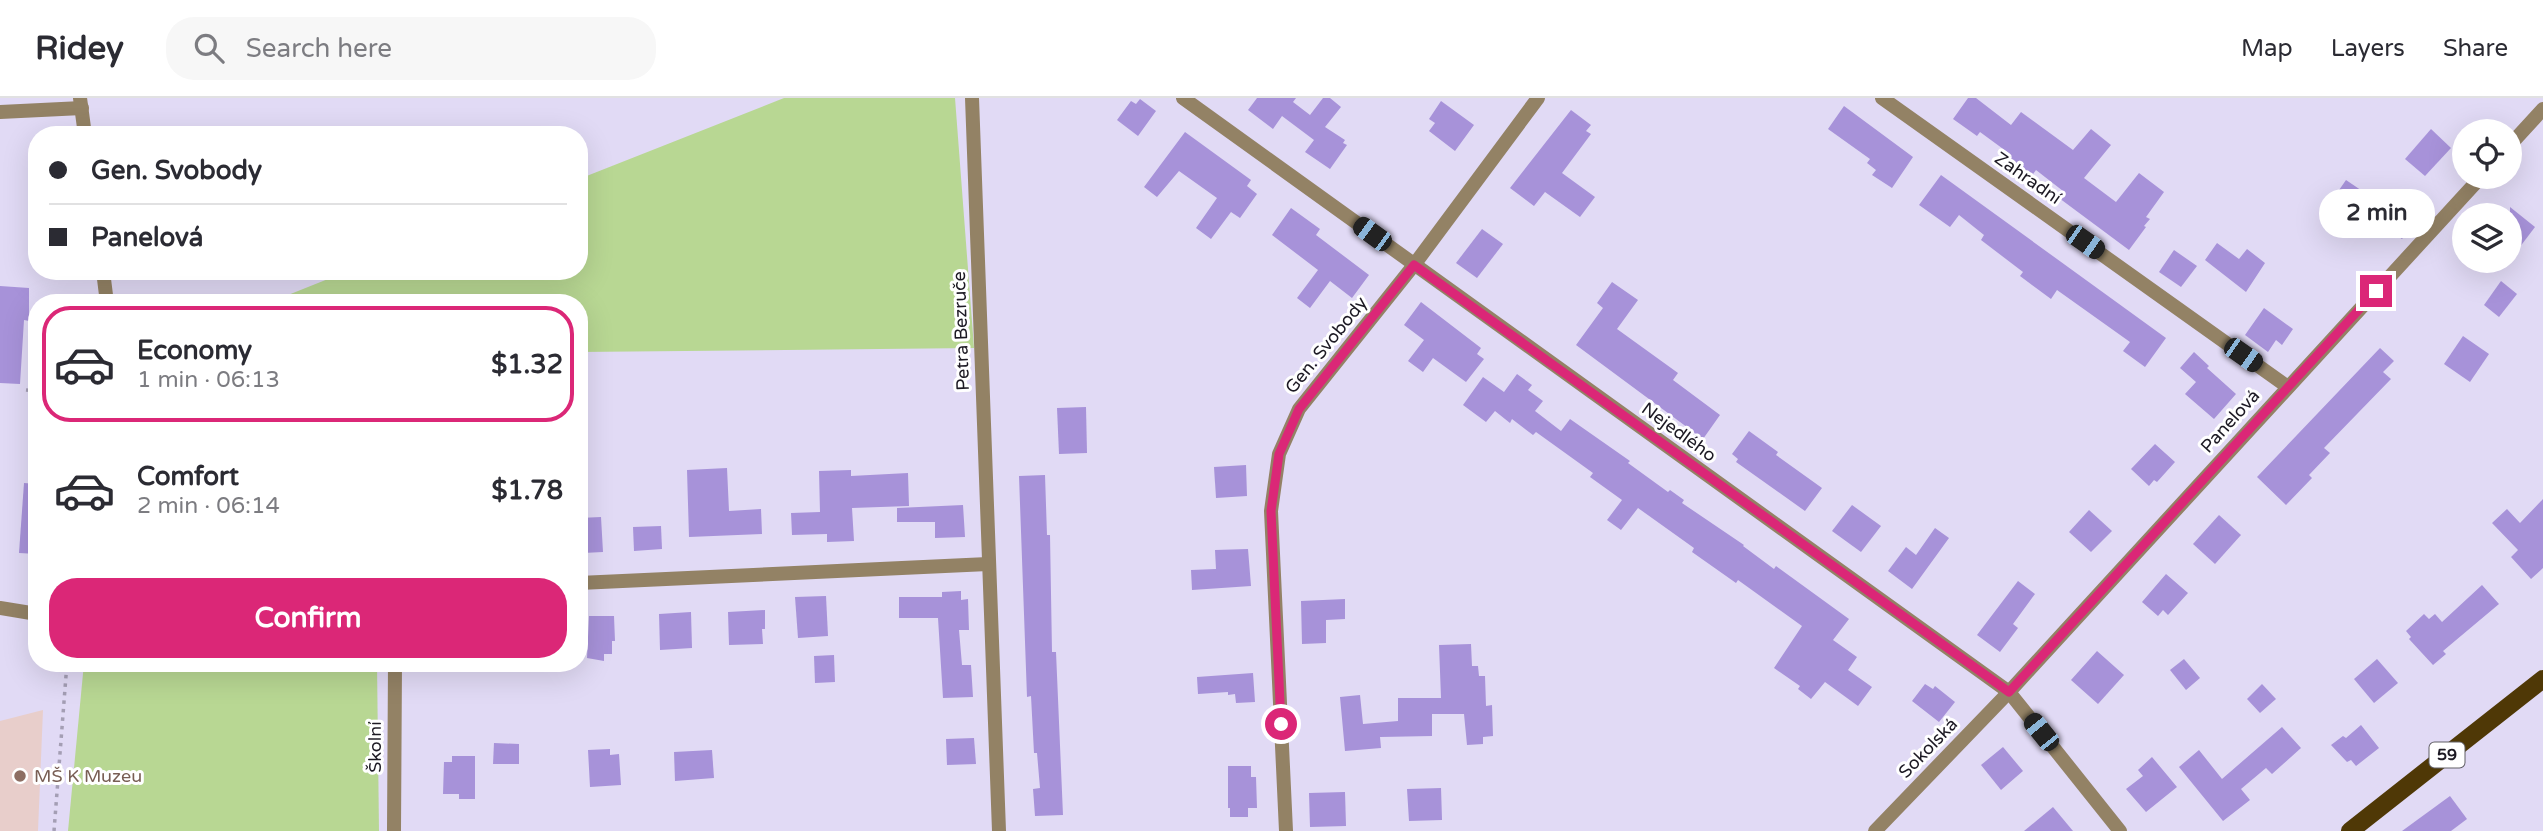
<!DOCTYPE html>
<html lang="en">
<head>
<meta charset="utf-8">
<style>
  :root { --surface:#fff; --page:#f7f7f7; --text:#2b2b33; --muted:#7c7c81; --line:#e1e1e2; --accent:#db2777 }
  body { margin:0; font-family:"Varela Round",sans-serif; background:var(--page); color:var(--text); height:100vh; display:flex; flex-direction:column; font-size:26px; white-space:nowrap }
  * { box-sizing:border-box; margin:0 }
  p { font-size:23px; color:var(--muted) }
  .icon { flex:none; width:38px; height:38px; fill:none; stroke:currentColor; stroke-width:2; stroke-linecap:round; stroke-linejoin:round }
  .map { position:relative; flex:1; overflow:hidden }
  .drawer { position:absolute; left:28px; top:196px; width:560px; height:378px; display:flex; flex-direction:column; background:var(--surface); border-radius:28px; box-shadow:0 7px 28px #0002 }
  .drawer>* { flex:none }
  .top-card { position:absolute; left:28px; top:28px; width:560px; height:154px; border-radius:28px; box-shadow:0 7px 28px #0002; display:grid; align-content:center; height:154px; padding:0 21px; background:var(--surface) }
  .controls { position:absolute; left:2452px; top:21px; display:grid; gap:14px }
  .controls a { display:grid; place-items:center; width:70px; height:70px; border-radius:50%; background:var(--surface); box-shadow:0 7px 28px #0002; font-size:35px }
  .end { position:absolute; width:32px; height:32px; margin:-16px; border:9px solid #db2777; background:#fff; box-shadow:0 0 0 4px #fff }
  .from { border-radius:50% }
  .bubble { position:absolute; height:49px; border-radius:24px; background:var(--surface); box-shadow:0 7px 28px #0002; font-size:23px; font-weight:700; line-height:49px; text-align:center }
  .car { position:absolute; width:21px; height:42px; margin:-21px -10px; border-radius:9px; box-shadow:0 0 5px 2px #0007; background:linear-gradient(#222 24%,#8ab4d8 0 40%,#222 0 76%,#8ab4d8 0 86%,#222 0) }
  .top-card b { display:flex; align-items:center; gap:24px; height:66px; font-size:26px }
  .top-card b+b { border-top:2px solid var(--line) }
  .top-card i { width:18px; height:18px; background:var(--text) }
  ul { padding:12px 0 0; list-style:none }
  li { display:flex; align-items:center; gap:21px; height:116px; margin:0 14px 10px; padding:0 7px; border:4px solid transparent; border-radius:28px }
  li div { flex:1 }
  li b { display:block; font-size:26px }
  li em { font-style:normal; font-weight:700 }
  li.on { border-color:var(--accent) }
  li>.icon { width:63px; height:63px; stroke-width:1.5 }
  .primary-button { display:flex; gap:14px; margin-top:auto; padding:14px 21px }
  .primary-button a { flex:1; height:80px; border-radius:28px; background:var(--accent); color:#fff; font-size:28px; font-weight:700; line-height:80px; text-align:center }
  header { display:flex; align-items:center; gap:42px; box-sizing:border-box; height:98px; padding:0 35px; background:var(--surface); border-bottom:2px solid var(--line) }
  header strong { font-size:33px }
  nav { display:flex; gap:38px; margin-inline-start:auto; font-size:24px }
  .search { width:490px; height:63px; background:var(--page); display:flex; align-items:center; gap:18px; box-sizing:border-box; padding:0 24px; border-radius:28px; color:var(--muted); font-size:26px }
  .map>svg:first-child { display:block }
</style>
</head>
<body>
<header>
<strong>Ridey</strong>
<div class="search"><svg class="icon" aria-label="search" viewBox="0 0 24 24"><circle cx="10" cy="10" r="6"/><path d="M15 15l6 6"/></svg>Search here</div>
<nav><a>Map</a><a>Layers</a><a>Share</a></nav>
</header>
<div class="map">
<svg width="2543" height="733" viewBox="0 0 2543 733">
  <rect width="100%" height="100%" fill="#e1daf5"/>
  <path fill="#e8cecb" d="M43,612L38,733H0V623Z"/>
  <g fill="#b8d793">
    <path d="M784,0H955L974,250L579,254V205H268L348,173H579V81Z"/>
    <path d="M84,565H377L379,733H68Z"/>
  </g>
  <g fill="#a792d9">
    <path d="M1257,0H1296L1293,4L1310,17L1323,0H1330L1341,9L1325,29L1345,42L1343,45L1347,47L1330,71L1305,54L1314,42L1282,18L1273,31L1248,12Z"/>
    <path d="M1968,0H1976L2011,27L2021,14L2073,52L2091,31L2111,47L2084,80L2116,104L2139,75L2164,94L2146,119L2150,121L2144,128L2146,129L2129,152L2059,100L2063,93L2036,72L2031,79L2007,61L2010,56L1980,34L1977,38L1953,21Z"/>
    <path d="M1140,1L1156,13L1138,38L1117,22L1131,3L1136,6Z"/>
    <path d="M1441,3L1474,27L1455,53L1429,33L1435,25L1429,21Z"/>
    <path d="M1844,8L1913,59L1892,90L1872,77L1876,72L1867,65L1870,61L1828,31Z"/>
    <path d="M1571,12L1591,27L1586,33L1591,36L1562,75L1595,99L1580,119L1545,94L1534,108L1510,90Z"/>
    <path d="M2431,31L2451,50L2425,78L2405,61Z"/>
    <path d="M1185,34L1251,82L1247,88L1257,96L1240,120L1231,114L1211,141L1196,130L1217,100L1179,73L1157,99L1144,89Z"/>
    <path d="M1941,77L2166,240L2145,269L2123,253L2130,244L2057,192L2051,201L2020,178L2023,174L1981,142L1984,137L1959,117L1950,129L1919,107Z"/>
    <path d="M2346,82L2377,103L2380,99L2400,118L2397,122L2409,132L2402,141L2388,131L2380,140L2360,121L2365,115L2337,95Z"/>
    <path d="M2510,109L2535,129L2510,162Z"/>
    <path d="M1291,110L1320,131L1316,137L1369,177L1352,200L1330,183L1310,210L1297,200L1318,172L1272,137Z"/>
    <path d="M1482,131L1503,146L1477,180L1456,165Z"/>
    <path d="M2217,145L2239,161L2247,151L2265,165L2246,194L2205,162Z"/>
    <path d="M2174,152L2197,168L2181,189L2159,174Z"/>
    <path d="M2501,183L2517,196L2499,219L2484,207Z"/>
    <path d="M1612,184L1638,202L1617,231L1678,275L1673,282L1720,317L1703,341L1576,247L1603,210L1597,205Z"/>
    <path d="M0,188L29,190V223L24,222L20,286L0,285Z"/>
    <path d="M1421,204L1481,250L1477,256L1484,261L1466,284L1433,260L1423,274L1408,263L1424,242L1404,227Z"/>
    <path d="M2264,210L2293,231L2282,247L2276,242L2268,254L2245,237Z"/>
    <path d="M2463,238L2489,256L2470,284L2444,266Z"/>
    <path d="M2380,250L2394,263L2383,274L2391,281L2324,350L2330,355L2309,377L2312,380L2286,407L2257,379Z"/>
    <path d="M2194,254L2209,268L2207,270L2236,296L2214,321L2185,296L2196,284L2180,270Z"/>
    <path d="M1517,276L1532,287L1528,292L1543,303L1535,313L1561,333L1570,321L1630,363L1628,365L1668,394L1670,392L1684,402L1682,405L1744,447L1743,448L1774,471L1776,468L1849,521L1833,542L1857,559L1848,572L1872,589L1858,608L1825,584L1811,601L1798,591L1800,588L1774,570L1802,528L1738,482L1736,485L1692,454L1694,450L1638,410L1621,432L1607,422L1622,402L1590,379L1593,375L1536,334L1533,337L1512,321L1510,325L1495,313L1486,324L1463,307L1483,279L1504,294Z"/>
    <path d="M1086,309L1087,355L1059,356L1057,310Z"/>
    <path d="M1749,333L1778,354L1776,357L1822,390L1805,413L1736,364L1738,361L1732,356Z"/>
    <path d="M2155,346L2175,364L2157,384L2154,382L2149,388L2131,371Z"/>
    <path d="M1246,367L1247,398L1216,400L1214,369Z"/>
    <path d="M727,370L729,413L761,411L762,436L689,439L687,372Z"/>
    <path d="M851,372V378L908,375L909,408L852,410L854,443L827,444V436L792,437L791,415L820,414L819,373Z"/>
    <path d="M1045,377L1047,437H1050L1052,554H1056L1063,717L1035,718L1033,691L1040,690L1037,655H1034L1031,598L1027,599L1019,378Z"/>
    <path d="M24,385L37,386V456L19,455Z"/>
    <path d="M2543,401V470L2531,481L2511,459L2518,452L2492,425L2507,411L2520,425Z"/>
    <path d="M963,407L965,439L935,440V424H897V410Z"/>
    <path d="M1852,407L1881,428L1861,454L1832,433Z"/>
    <path d="M2089,412L2112,433L2091,454L2069,434Z"/>
    <path d="M2219,417L2241,437L2215,466L2193,446Z"/>
    <path d="M601,419L603,454L583,455V451H579V420Z"/>
    <path d="M661,428L662,451L634,453L633,429Z"/>
    <path d="M1935,430L1949,440L1912,491L1888,473L1906,449L1916,457Z"/>
    <path d="M1248,451L1251,488L1192,492L1191,472L1216,471L1215,452Z"/>
    <path d="M2166,476L2188,495L2168,517L2163,512L2158,518L2142,504Z"/>
    <path d="M2018,483L2035,496L2013,526L2018,530L2000,554L1977,537Z"/>
    <path d="M2482,487L2499,506L2443,553L2446,556L2433,567L2409,541L2411,539L2406,533L2424,516L2429,521L2435,516L2442,524Z"/>
    <path d="M961,493V502L968,501L969,532H959L962,567H971L973,599L943,600L938,520H899V499H942V494Z"/>
    <path d="M826,498L828,538L798,540L795,499Z"/>
    <path d="M1345,501V521L1326,522V545L1302,546L1301,503Z"/>
    <path d="M765,512V531H762L763,546L729,547L728,514Z"/>
    <path d="M691,514L692,550L660,552L659,516Z"/>
    <path d="M589,518H614L615,543H612V556H604V563L587,560Z"/>
    <path d="M1471,546L1472,568H1478L1479,578H1485L1486,608L1492,607L1493,638L1483,639V646L1467,647L1464,616H1432V638L1380,639L1381,650L1345,653L1340,599L1360,597L1363,626L1398,623V600H1441L1439,547Z"/>
    <path d="M2097,553L2124,577L2098,606L2071,582Z"/>
    <path d="M834,557L835,584L815,585L814,558Z"/>
    <path d="M2184,561L2200,580L2186,592L2170,572Z"/>
    <path d="M2377,561L2398,585L2374,605L2354,581Z"/>
    <path d="M1253,575L1255,604L1236,605L1235,596L1228,597V594L1198,596L1197,579Z"/>
    <path d="M1925,586L1933,591L1935,588L1955,604L1939,624L1912,603Z"/>
    <path d="M2262,586L2276,601L2260,615L2247,601Z"/>
    <path d="M2361,627L2379,650L2356,668L2351,662L2347,664L2331,647L2343,638L2346,640Z"/>
    <path d="M2282,629L2301,650L2272,676L2266,670L2241,691L2250,702L2223,723L2179,669L2199,652L2222,681Z"/>
    <path d="M974,640L976,666L947,667L946,641Z"/>
    <path d="M494,645L519,646V666H493Z"/>
    <path d="M2003,649L2023,673L2001,692L1981,667Z"/>
    <path d="M610,651V657L619,656L621,687L590,689L588,652Z"/>
    <path d="M712,652L714,680L675,683L674,654Z"/>
    <path d="M452,658H475V701H459V696H443L444,664H452Z"/>
    <path d="M2152,659L2177,689L2146,714L2126,691L2143,678L2138,672Z"/>
    <path d="M1228,668H1251V679H1256L1257,710H1248V719H1230V710H1228Z"/>
    <path d="M1441,690L1442,722L1409,723L1407,691Z"/>
    <path d="M1345,694L1346,728L1310,729L1309,695Z"/>
    <path d="M2450,698L2467,721L2451,733H2402Z"/>
    <path d="M2053,709L2073,733H2024Z"/>
  </g>
  <g fill="none" stroke-linecap="round" stroke-linejoin="round">
    <g stroke="#a49eb4" stroke-width="3.5" stroke-dasharray="3.5 5" stroke-linecap="butt">
      <path d="M26,292L37,293"/>
      <path d="M54,733L67,565"/>
    </g>
    <g stroke="#938265" stroke-width="14">
      <path d="M80,0L85,37"/>
      <path d="M972,0L999,733"/>
      <path d="M1183,0L2009,594L2120,733"/>
      <path d="M1882,0L2288,289"/>
      <path d="M0,14L82,10"/>
      <path d="M2510,47L2543,11"/>
      <path d="M103,173L107,205"/>
      <path d="M579,485L988,466"/>
      <path d="M0,510L37,516"/>
      <path d="M394,733L395,565"/>
      <path d="M1286,733L1271,413L1279,356L1299,311L1414,167L1538,0"/>
      <path d="M1875,733L2009,594L2481,79"/>
    </g>
    <path stroke="#4f3806" stroke-width="18" d="M2350,733L2543,581"/>
  </g>
  <g fill="none" stroke-linecap="round" stroke-linejoin="round">
    <path stroke="#db2777" stroke-width="9" d="M1281,626L1271,413L1279,356L1299,311L1414,167L2009,594L2376,193"/>
  </g>
  <circle fill="#8d6e63" stroke="#fff" stroke-width="2.5" cx="20" cy="678" r="7"/>
  <g text-anchor="middle" dominant-baseline="central" stroke-width="6" stroke-linejoin="round" paint-order="stroke">
    <rect fill="#fff" stroke="#605e65" stroke-width="2" x="2429.5" y="644.5" width="35" height="25" rx="5"/>
    <g font-size="16" font-weight="bold" fill="#1c1923">
      <text x="2447" y="657">59</text>
    </g>
    <g font-size="18" fill="#1c1923" stroke="#fff">
      <text transform="translate(2028 80) rotate(35)">Zahradní</text>
      <text transform="translate(961 233) rotate(-92)">Petra Bezruče</text>
      <text transform="translate(1326 247) rotate(-51)">Gen. Svobody</text>
      <text transform="translate(2230 323) rotate(-48)">Panelová</text>
      <text transform="translate(1679 334) rotate(36)">Nejedlého</text>
      <text transform="translate(375 649) rotate(-90)">Školní</text>
      <text transform="translate(1928 650) rotate(-46)">Sokolská</text>
    </g>
    <g font-size="18" fill="#785e54" stroke="#fff" text-anchor="start">
      <text x="34" y="678">MŠ K Muzeu</text>
    </g>
  </g>
</svg>
<div class="controls">
<a><svg class="icon" aria-label="locate" viewBox="0 0 24 24"><circle cx="12" cy="12" r="6"/><path d="M12 2v4M12 18v4M2 12h4M18 12h4"/></svg></a>
<a><svg class="icon" aria-label="layers" viewBox="0 0 24 24"><path d="M12 4l9 5-9 5-9-5zM3 14l9 5 9-5"/></svg></a>
</div>
<i class="end from" style="left:1281px;top:626px"></i>
<i class="end" style="left:2376px;top:193px"></i>
<div class="bubble" style="left:2319px;top:91px;width:116px">2 min</div>
<i class="car" style="left:1372px;top:136px;rotate:306deg"></i>
<i class="car" style="left:2085px;top:144px;rotate:125deg"></i>
<i class="car" style="left:2243px;top:257px;rotate:125deg"></i>
<i class="car" style="left:2041px;top:634px;rotate:321deg"></i>
<div class="top-card">
<b><i class="from"></i>Gen. Svobody</b>
<b><i></i>Panelová</b>
</div>
<section class="drawer">
<ul>
<li class="on"><svg class="icon" aria-label="car" viewBox="0 0 24 24"><path d="M5 17H2v-5l4-1 3-4h7l3 4 3 1v5h-3M9 17h6M6 11h13"/><circle cx="7" cy="17" r="2"/><circle cx="17" cy="17" r="2"/></svg><div><b>Economy</b><p>1 min · 06:13</p></div><em>$1.32</em></li>
<li><svg class="icon" aria-label="car" viewBox="0 0 24 24"><path d="M5 17H2v-5l4-1 3-4h7l3 4 3 1v5h-3M9 17h6M6 11h13"/><circle cx="7" cy="17" r="2"/><circle cx="17" cy="17" r="2"/></svg><div><b>Comfort</b><p>2 min · 06:14</p></div><em>$1.78</em></li>
</ul>
<div class="primary-button"><a>Confirm</a></div>
</section>
</div>
</body>
</html>
